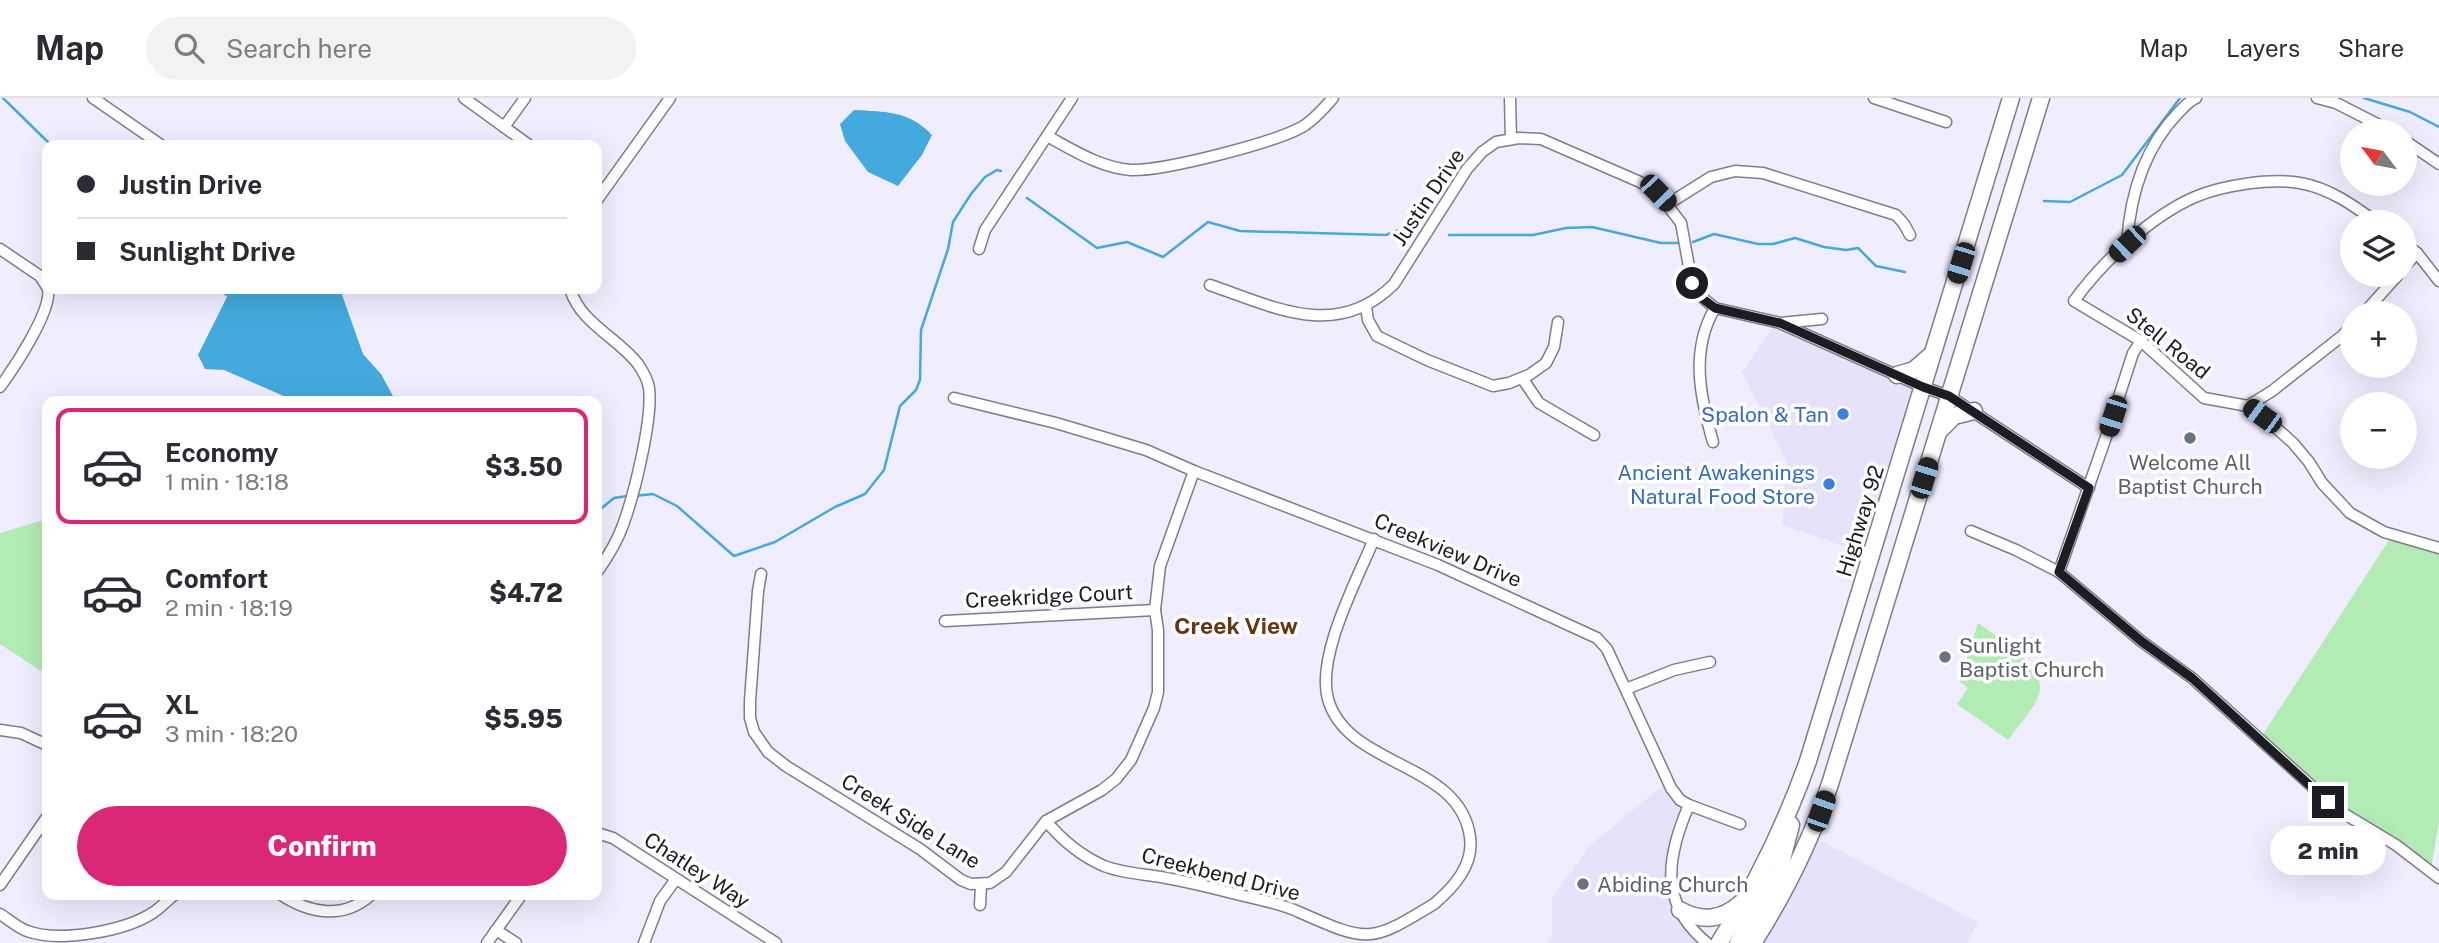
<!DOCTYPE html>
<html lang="en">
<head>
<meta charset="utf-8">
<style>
  :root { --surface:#fff; --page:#f2f2f3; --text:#2b2b33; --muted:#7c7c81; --line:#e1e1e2; --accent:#db2777 }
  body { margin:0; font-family:"Public Sans",sans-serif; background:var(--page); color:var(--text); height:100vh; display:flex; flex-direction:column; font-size:26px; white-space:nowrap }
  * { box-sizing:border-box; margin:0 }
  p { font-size:23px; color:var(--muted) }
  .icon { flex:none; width:38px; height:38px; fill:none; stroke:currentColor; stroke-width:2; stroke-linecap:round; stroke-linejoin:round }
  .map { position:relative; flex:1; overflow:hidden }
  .sheet { position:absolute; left:42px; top:298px; width:560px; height:504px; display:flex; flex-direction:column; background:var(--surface); border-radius:14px; box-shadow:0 7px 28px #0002 }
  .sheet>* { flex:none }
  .banner { position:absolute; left:42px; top:42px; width:560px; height:154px; border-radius:14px; box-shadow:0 7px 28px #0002; display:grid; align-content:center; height:154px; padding:0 35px; background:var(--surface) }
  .needle { width:46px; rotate:302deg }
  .tools { position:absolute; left:2340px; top:21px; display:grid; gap:14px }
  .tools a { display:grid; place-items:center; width:77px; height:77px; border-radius:50%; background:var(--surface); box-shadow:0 7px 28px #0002; font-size:35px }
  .end { position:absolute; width:32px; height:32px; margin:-16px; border:9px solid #1d1c22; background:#fff; box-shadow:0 0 0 4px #fff }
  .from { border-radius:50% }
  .bubble { position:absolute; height:49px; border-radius:24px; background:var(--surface); box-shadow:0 7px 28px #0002; font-size:23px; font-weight:800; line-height:49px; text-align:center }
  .car { position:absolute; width:21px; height:42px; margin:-21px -10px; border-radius:9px; box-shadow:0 0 5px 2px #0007; background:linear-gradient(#222 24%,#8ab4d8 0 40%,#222 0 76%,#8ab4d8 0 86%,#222 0) }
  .banner b { display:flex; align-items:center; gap:24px; height:66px; font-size:26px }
  .banner b+b { border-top:2px solid var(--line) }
  .banner i { width:18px; height:18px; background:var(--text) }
  ul { padding:12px 0 0; list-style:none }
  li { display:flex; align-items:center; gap:21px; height:116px; margin:0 14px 10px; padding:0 21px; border:4px solid transparent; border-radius:14px }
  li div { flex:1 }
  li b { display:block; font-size:26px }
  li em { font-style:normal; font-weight:800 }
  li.selected { border-color:var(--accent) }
  li>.icon { width:63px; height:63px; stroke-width:1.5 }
  .primary-button { display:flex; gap:14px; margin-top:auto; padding:14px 35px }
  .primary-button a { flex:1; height:80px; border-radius:42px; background:var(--accent); color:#fff; font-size:28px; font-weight:800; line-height:80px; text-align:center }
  header { display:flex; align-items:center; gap:42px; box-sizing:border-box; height:98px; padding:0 35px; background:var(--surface); border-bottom:2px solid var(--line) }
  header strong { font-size:33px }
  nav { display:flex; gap:38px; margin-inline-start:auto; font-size:24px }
  .search { width:490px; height:63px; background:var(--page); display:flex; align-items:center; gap:18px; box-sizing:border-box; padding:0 24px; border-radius:38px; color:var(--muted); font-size:26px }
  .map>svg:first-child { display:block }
</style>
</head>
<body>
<header>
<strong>Map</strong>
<div class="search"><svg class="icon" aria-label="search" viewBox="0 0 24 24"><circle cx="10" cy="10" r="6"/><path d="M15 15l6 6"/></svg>Search here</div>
<nav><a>Map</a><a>Layers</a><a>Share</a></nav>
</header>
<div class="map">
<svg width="2439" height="845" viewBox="0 0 2439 845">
  <rect width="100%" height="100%" fill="#f0edff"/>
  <g fill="#e6e2fb">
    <path d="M1778,222L1915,279L1867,456L1782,427L1787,365L1742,274Z"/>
    <path d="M1664,687L1685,718L1670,796L1707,845H1547L1552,839V800L1591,746Z"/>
    <path d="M1776,720L1978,824L1967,845H1724Z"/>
  </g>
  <g fill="#b3ebb5">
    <path d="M47,421V577L0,546V435Z"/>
    <path d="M2395,433L2439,446V724L2431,770L2343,708L2293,677L2256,647Z"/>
    <path d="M1978,525C1997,539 2048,569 2039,596C2033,613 2018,628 2008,642L1957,606L1968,590L1959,583Z"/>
  </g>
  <g fill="#44a9dd">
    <path d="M854,12C886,14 908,12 932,37L922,57L898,88L868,74L845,43L840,26Z"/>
    <path d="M231,191H340L363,256L381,276L393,298L405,303H295L224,272L205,271L198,257Z"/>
  </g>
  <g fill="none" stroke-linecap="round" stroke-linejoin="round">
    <g stroke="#44a9dd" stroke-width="2.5">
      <path d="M3,0L51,47"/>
      <path d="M2364,0L2410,14L2439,29"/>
      <path d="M1027,100L1097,150L1127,144L1163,159L1208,124L1240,133L1386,137L1415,126"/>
      <path d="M2044,103L2070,104L2122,77L2180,0"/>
      <path d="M1449,137H1533L1566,130L1592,129L1661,145H1678"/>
      <path d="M1693,144L1714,136L1758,146H1773L1795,140L1824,149L1846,152L1858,150L1876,168L1905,174"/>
      <path d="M219,191L228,198"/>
      <path d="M634,398L653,396L677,408L734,458L775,444L835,409L865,396L884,372L900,308L916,292L920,282L921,232L948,151L953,124L971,96L985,79L997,72L1001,73"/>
      <path d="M597,414L614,400L627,398"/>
    </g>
    <defs>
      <g id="minor">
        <path d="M93,0L161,47"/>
        <path d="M464,0L529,47"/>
        <path d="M1510,0L1511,41"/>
        <path d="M1874,0L1946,24"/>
        <path d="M2317,0L2336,5L2391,33"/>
        <path d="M504,29L525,0"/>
        <path d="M1047,38C1073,52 1101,70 1131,72C1164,73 1273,45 1302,29C1314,22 1324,10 1333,0"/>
        <path d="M2404,42L2439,66"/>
        <path d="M597,102L670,0"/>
        <path d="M1668,106L1711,79L1735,73L1763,75L1896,117L1904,126L1910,137"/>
        <path d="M2376,124C2353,107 2329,90 2300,85C2271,80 2223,87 2195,99C2151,118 2102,164 2074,203L2141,243L2204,300L2248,308L2275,329L2293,345L2309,364L2322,385L2350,415L2384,434L2439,450"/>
        <path d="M2404,145L2417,155L2439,183"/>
        <path d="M2127,146C2130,97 2144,50 2179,14C2184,9 2189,3 2196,0"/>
        <path d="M0,151L40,178L47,189"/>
        <path d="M979,151L985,132L1072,0"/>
        <path d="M2404,169L2417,155"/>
        <path d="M1210,187C1274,209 1337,243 1394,186L1467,71L1482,54L1496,44L1519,40L1541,41L1640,84L1658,95L1681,125L1692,185L1704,201L1715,210L1780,225L1822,221"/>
        <path d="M570,191C581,226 617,239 638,266C642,272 648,282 649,290C653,321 634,397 623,427C617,444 607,460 597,474"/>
        <path d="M1366,209L1368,222L1377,238L1427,262L1493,288L1509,285L1529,277L1546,265L1554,249L1558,224"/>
        <path d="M2364,215L2398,177"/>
        <path d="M1782,226L1923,289L1949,298L2089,390"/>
        <path d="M1522,280L1539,305L1594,337"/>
        <path d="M0,289C14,270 52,213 48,191"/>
        <path d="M954,300L1056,325L1146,352L1194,373L1438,467L1597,540L1607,551L1671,690L1680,702L1689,707L1740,726"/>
        <path d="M2248,308L2272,293L2342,238L2352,228"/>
        <path d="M1713,344C1700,299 1690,252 1715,210"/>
        <path d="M1971,433L2016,452L2059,474L2141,543L2192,580L2338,712L2396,747L2439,780"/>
        <path d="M2059,474L2106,339L2133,255L2141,243"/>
        <path d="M761,476L758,493L750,603V620L754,634L768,654L786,668L920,751L961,782L971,786L990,785L1006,774L1046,723L1102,692L1116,681L1131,662L1154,610L1158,594V532L1155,512L1160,468L1194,373"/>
        <path d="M945,523L1155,512"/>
        <path d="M1626,591L1674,572L1710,564"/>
        <path d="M0,632L21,635L47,647"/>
        <path d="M1689,707C1667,758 1658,805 1707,845"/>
        <path d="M1046,723C1062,742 1081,758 1104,768C1122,775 1142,776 1161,779C1183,783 1206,788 1228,794C1251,800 1278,804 1299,814C1369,845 1370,845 1434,806C1454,789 1474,767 1470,739C1460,663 1347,670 1328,601C1316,558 1357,482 1374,441"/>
        <path d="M597,735L613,740L776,845"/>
        <path d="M0,787L47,719"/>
        <path d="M280,796C310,816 344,822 372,796"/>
        <path d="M980,807L981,787"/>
        <path d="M0,816C8,821 18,830 27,833C60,845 126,833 154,814C161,809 168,802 175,796"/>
        <path d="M496,832L516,845"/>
        <path d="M487,845L522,796"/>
        <path d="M644,845L660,803L676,781"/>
      </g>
      <g id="primary">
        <path d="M1897,277L1914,272L1930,258"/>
        <path d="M1940,332L1954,318L1974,313"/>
        <path d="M1680,812C1702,824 1722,822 1741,805"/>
        <path d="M1719,845C1756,787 1785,728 1808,663L2011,0"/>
        <path d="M1738,845L1780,769L1791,727"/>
        <path d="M1753,845C1785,795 1811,742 1830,686L2041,0"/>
      </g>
    </defs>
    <use href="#minor" stroke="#7f7c8c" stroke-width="13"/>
    <use href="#primary" stroke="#7f7c8c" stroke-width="19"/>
    <use href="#minor" stroke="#fff" stroke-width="10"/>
    <use href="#primary" stroke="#fff" stroke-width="16"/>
  </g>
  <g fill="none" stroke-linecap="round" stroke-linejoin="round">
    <path stroke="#1d1c22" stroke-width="9" d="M1692,185L1703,201L1715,210L1780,225L1923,289L1949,298L2089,390L2059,474L2141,543L2192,580L2328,704"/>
  </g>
  <g fill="#3f7fe0" stroke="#fff" stroke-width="2.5">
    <circle cx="1843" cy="316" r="7"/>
    <circle cx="1829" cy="386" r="7"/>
  </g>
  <g fill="#6b7280" stroke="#fff" stroke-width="2.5">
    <circle cx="2190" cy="340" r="7"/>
    <circle cx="1945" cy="559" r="7"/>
    <circle cx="1583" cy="786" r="7"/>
  </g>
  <g text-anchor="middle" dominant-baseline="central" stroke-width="7" stroke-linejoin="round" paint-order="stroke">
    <g font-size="21" fill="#1d1c22" stroke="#fff">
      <text transform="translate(1428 99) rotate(-56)">Justin Drive</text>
      <text transform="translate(2168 245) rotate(39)">Stell Road</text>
      <text transform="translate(1860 423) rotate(-73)">Highway 92</text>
      <text transform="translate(1448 452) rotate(23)">Creekview Drive</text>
      <text transform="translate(1049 498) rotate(-3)">Creekridge Court</text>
      <text transform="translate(911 723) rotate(32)">Creek Side Lane</text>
      <text transform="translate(697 772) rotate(33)">Chatley Way</text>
      <text transform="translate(1221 776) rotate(14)">Creekbend Drive</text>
    </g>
    <g font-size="21" fill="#366cbe" stroke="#fff" text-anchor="end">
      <text x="1829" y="316">Spalon &amp; Tan</text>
      <text x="1815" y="374">Ancient Awakenings<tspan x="1815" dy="24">Natural Food Store</tspan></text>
    </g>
    <g font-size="21" fill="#5b616d" stroke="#fff" text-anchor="start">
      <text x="2190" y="364" text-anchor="middle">Welcome All<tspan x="2190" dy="24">Baptist Church</tspan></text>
      <text x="1959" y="547">Sunlight<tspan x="1959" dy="24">Baptist Church</tspan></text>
      <text x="1597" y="786">Abiding Church</text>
    </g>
    <g font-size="23" font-weight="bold" fill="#643713" stroke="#fff">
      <text x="1236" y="527">Creek View</text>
    </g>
  </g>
</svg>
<div class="tools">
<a><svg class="needle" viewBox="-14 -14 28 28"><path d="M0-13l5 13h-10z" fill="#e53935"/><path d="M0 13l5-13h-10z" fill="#7c7c81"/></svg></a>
<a><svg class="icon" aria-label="layers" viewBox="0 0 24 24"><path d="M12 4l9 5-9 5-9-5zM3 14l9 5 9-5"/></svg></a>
<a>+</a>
<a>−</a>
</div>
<i class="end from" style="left:1692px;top:185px"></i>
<i class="end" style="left:2328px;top:704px"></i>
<div class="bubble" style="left:2270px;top:728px;width:116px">2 min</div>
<i class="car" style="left:1658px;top:95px;rotate:136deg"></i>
<i class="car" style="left:2127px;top:146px;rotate:226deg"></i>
<i class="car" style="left:1961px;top:165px;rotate:197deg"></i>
<i class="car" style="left:2113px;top:318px;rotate:198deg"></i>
<i class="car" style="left:2262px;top:318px;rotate:306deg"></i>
<i class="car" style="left:1924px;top:380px;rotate:17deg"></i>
<i class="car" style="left:1821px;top:713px;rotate:19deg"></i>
<div class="banner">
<b><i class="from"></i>Justin Drive</b>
<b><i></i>Sunlight Drive</b>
</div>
<section class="sheet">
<ul>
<li class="selected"><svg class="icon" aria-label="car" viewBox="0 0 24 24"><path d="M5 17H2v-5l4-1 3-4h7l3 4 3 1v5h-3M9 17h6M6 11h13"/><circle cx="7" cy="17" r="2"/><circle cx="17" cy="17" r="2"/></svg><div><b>Economy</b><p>1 min · 18:18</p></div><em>$3.50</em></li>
<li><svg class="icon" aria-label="car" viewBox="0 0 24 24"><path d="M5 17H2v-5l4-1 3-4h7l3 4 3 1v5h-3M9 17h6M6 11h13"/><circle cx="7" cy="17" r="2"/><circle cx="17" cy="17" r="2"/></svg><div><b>Comfort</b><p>2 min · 18:19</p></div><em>$4.72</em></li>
<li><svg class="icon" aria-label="car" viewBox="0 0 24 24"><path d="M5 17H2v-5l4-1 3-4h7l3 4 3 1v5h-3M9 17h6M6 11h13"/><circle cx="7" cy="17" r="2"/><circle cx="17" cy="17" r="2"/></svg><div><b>XL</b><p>3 min · 18:20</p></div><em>$5.95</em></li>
</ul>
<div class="primary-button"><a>Confirm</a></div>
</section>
</div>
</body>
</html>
